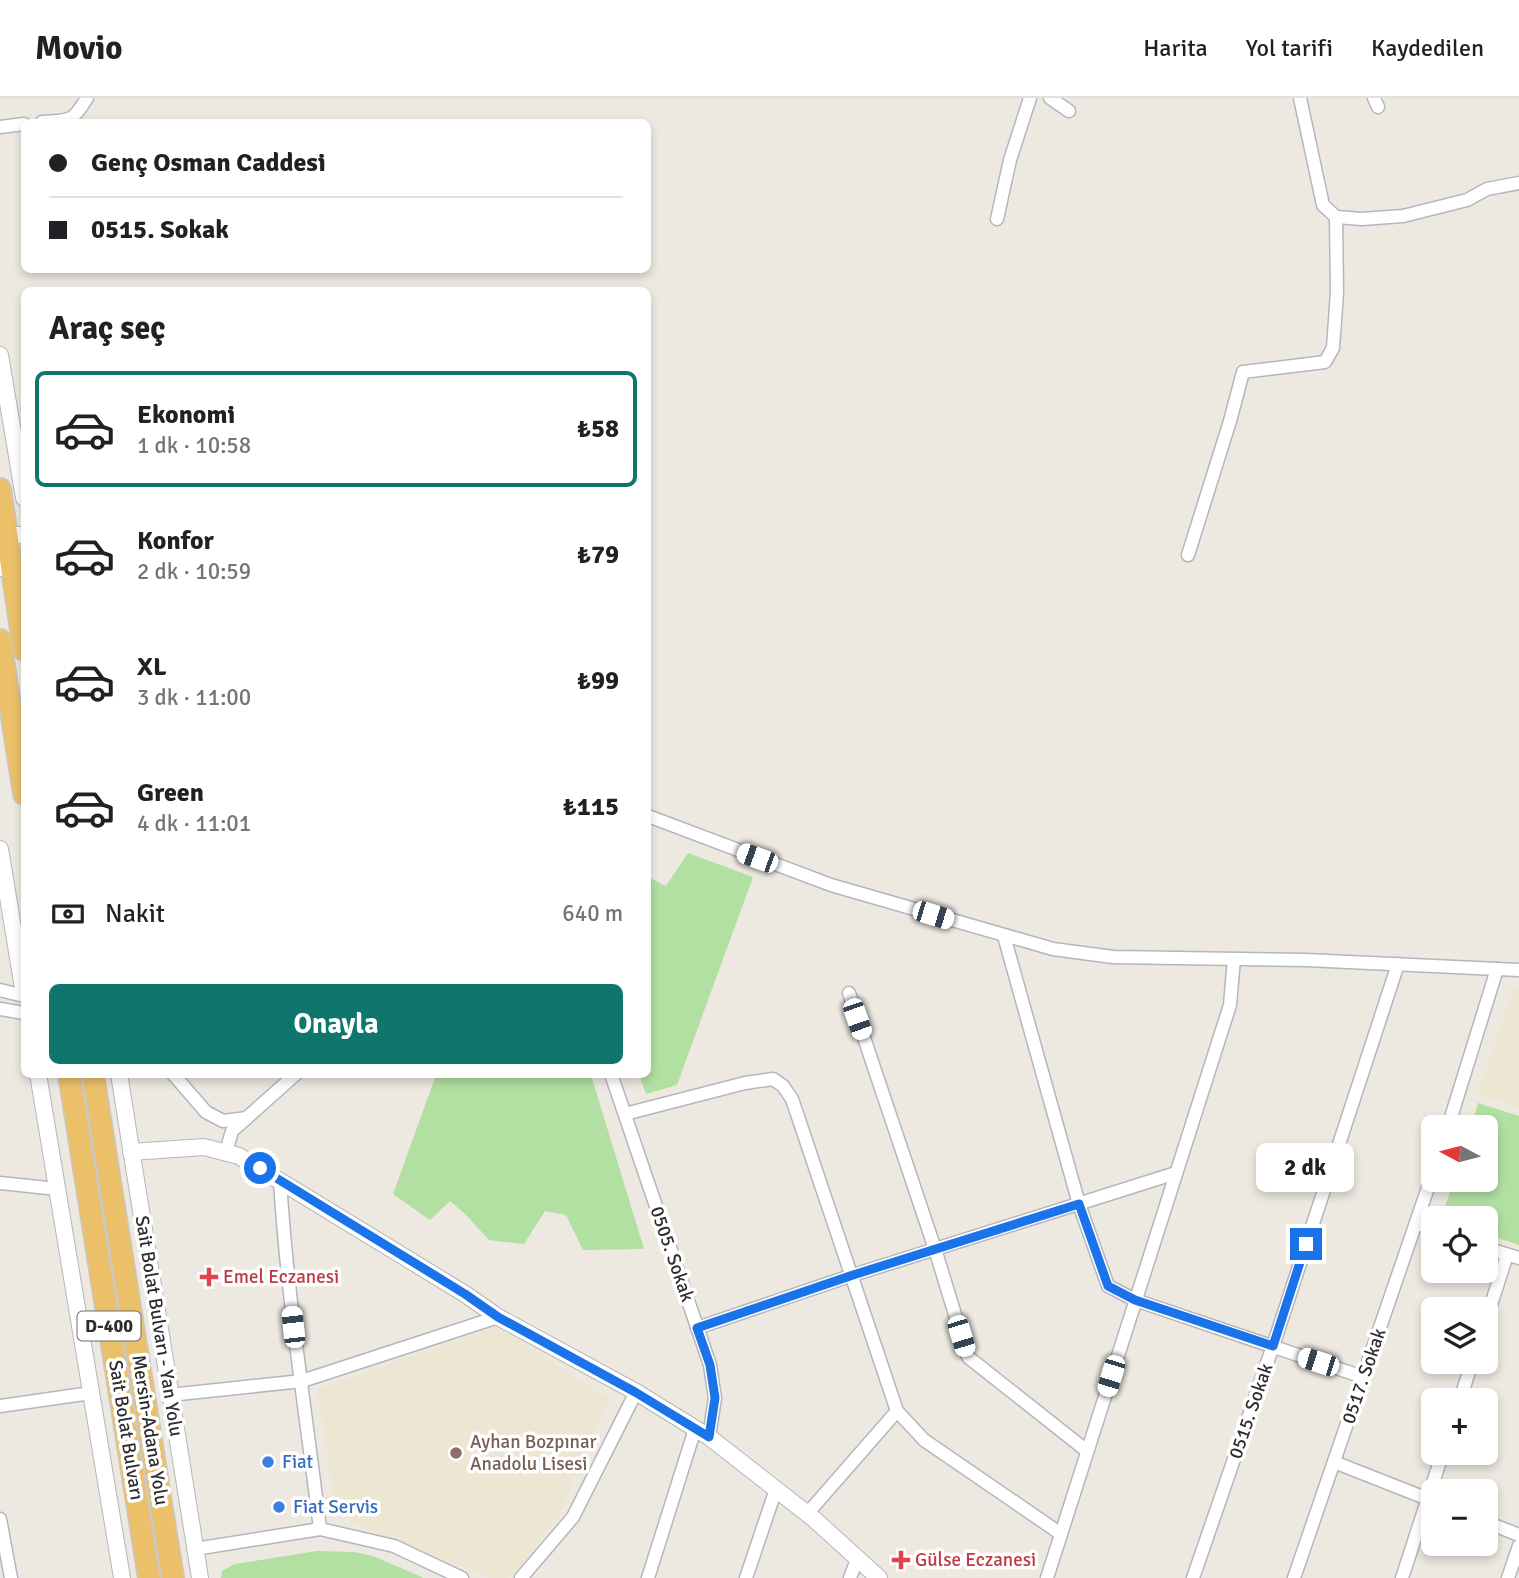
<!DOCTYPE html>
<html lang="tr">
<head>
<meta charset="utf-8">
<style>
  :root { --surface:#fff; --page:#f6f6f6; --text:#202124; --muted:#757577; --line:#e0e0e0; --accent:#0f766e }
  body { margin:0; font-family:Signika,sans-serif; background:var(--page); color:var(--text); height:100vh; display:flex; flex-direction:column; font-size:26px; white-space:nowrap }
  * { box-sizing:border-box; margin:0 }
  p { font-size:23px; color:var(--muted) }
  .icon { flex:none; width:38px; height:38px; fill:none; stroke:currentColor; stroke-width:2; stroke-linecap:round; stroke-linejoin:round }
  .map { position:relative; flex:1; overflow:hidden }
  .sheet { position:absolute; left:21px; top:189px; width:630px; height:791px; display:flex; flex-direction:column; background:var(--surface); border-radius:10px; box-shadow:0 4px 10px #0003 }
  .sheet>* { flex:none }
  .banner { position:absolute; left:21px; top:21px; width:630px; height:154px; border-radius:10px; box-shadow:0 4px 10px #0003; display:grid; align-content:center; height:154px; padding:0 28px; background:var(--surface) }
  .needle { width:46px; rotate:277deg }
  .tools { position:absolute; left:1421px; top:1017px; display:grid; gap:14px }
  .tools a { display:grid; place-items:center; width:77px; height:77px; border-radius:10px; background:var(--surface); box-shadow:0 4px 10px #0003; font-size:35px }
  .end { position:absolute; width:32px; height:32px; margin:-16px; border:9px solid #1a73e8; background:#fff; box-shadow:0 0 0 4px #fff }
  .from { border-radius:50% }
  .bubble { position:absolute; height:49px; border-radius:10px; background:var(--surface); box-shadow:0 4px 10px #0003; font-size:23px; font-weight:700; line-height:49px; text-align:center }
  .car { position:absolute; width:21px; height:42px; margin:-21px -10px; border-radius:9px; box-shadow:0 0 5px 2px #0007; background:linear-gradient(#fff 24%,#345 0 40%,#fff 0 76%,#345 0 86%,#fff 0) }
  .banner b { display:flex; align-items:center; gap:24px; height:66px; font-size:26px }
  .banner b+b { border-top:2px solid var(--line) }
  .banner i { width:18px; height:18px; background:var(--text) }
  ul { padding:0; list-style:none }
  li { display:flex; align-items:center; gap:21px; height:116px; margin:0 14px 10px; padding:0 14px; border:4px solid transparent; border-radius:10px }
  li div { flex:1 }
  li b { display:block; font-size:26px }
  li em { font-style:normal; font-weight:700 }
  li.on { border-color:var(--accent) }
  li>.icon { width:63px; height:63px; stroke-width:1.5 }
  h2 { padding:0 28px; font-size:32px; line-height:84px }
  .pay { display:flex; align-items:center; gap:18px; height:77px; padding:0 28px; font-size:26px }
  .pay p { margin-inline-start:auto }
  .button { display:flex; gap:14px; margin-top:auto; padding:14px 28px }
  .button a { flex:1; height:80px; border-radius:10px; background:var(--accent); color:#fff; font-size:28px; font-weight:700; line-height:80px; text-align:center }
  header { display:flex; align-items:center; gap:42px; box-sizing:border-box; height:98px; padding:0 35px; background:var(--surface); border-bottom:2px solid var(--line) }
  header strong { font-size:33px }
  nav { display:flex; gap:38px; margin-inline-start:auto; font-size:24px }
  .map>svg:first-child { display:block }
</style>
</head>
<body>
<header>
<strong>Movio</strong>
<nav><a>Harita</a><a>Yol tarifi</a><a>Kaydedilen</a></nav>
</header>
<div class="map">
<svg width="1519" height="1480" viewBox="0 0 1519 1480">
  <rect width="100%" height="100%" fill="#ede9e1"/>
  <g fill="#ede6d2">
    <path d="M1514,889H1519V1009L1478,996Z"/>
    <path d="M497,1229L609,1300L558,1419L520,1470L506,1480H491L358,1428L336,1411L317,1291Z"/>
  </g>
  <g fill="#b2dfa2">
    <path d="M688,755L753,779L677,987L646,996L639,977L648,976V779L666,788Z"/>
    <path d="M436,977H591L644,1151L583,1152L566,1117L545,1113L524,1146L489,1142L466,1117L450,1103L430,1122L393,1096Z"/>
    <path d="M1478,1005L1519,1018V1147L1486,1136V1120H1441L1454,1082H1486V1029H1471Z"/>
    <path d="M317,1453L354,1454L373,1458L424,1480H221L222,1473L235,1466Z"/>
  </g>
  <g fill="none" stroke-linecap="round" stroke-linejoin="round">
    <defs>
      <g id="minor">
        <path d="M1050,0L1069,13"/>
        <path d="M1300,0L1323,107L1336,119L1362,121L1403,118L1467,102L1487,91L1519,85"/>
        <path d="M1374,0L1378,9"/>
        <path d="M42,24C70,22 72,25 87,0"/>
        <path d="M0,29L24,26"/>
        <path d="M997,121L1010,62L1030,0"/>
        <path d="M1188,457L1230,323L1243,274L1325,264L1333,250L1337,194L1336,119"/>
        <path d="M648,718L831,787L1053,851L1113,859L1306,862L1519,872"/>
        <path d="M1004,838L1079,1106L1108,1188L1135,1202L1363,1279"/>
        <path d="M0,892L24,898"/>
        <path d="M849,895L935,1151L968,1259L1087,1353"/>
        <path d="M0,911L24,915"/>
        <path d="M173,976L206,1014L223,1023L247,1020"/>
        <path d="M611,976L710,1267L715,1300L709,1339"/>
        <path d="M625,1016L745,985L773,981L783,988L792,1001L897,1313L924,1342L1061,1436"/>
        <path d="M1448,1029L1497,871"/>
        <path d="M226,1054L232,1033L296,976"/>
        <path d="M280,1082C287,1199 306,1315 320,1431"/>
        <path d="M0,1085L57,1091"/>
        <path d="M1418,1126L1433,1131"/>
        <path d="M1486,1150L1519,1160"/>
        <path d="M1486,1222L1507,1157"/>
        <path d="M697,1230L853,1177L1176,1075"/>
        <path d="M170,1297L302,1283L498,1219"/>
        <path d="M1460,1302L1472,1264"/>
        <path d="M0,1308L91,1295"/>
        <path d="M1334,1364L1433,1403"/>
        <path d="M807,1416L897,1313"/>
        <path d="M0,1421L11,1480"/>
        <path d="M1486,1424L1519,1437"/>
        <path d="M195,1451L320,1431L394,1448L462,1480"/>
        <path d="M521,1480L573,1419L636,1294"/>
        <path d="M648,1480L695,1331"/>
        <path d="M746,1480L776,1391"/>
        <path d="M850,1480L857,1461"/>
        <path d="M1047,1480L1230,907L1234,861"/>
        <path d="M1193,1480L1273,1248L1398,866"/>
        <path d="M1294,1480L1433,1075"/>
        <path d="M1402,1480L1443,1354"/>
        <path d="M1508,1480L1519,1448"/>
      </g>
      <g id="tertiary">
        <path d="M0,257L24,400"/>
        <path d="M0,437H24"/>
        <path d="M0,470H24"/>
        <path d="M0,751L24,896"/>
        <path d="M38,976L122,1480"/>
        <path d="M119,976L200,1480"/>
        <path d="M131,1054L204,1049L239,1058L465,1196L498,1219L636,1294L709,1339L814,1421L879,1480"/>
      </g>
      <g id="trunk">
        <path d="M0,391L24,552"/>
        <path d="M0,542L24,696"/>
        <path d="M69,976L149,1480"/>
        <path d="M93,976L173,1480"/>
      </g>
    </defs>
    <use href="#minor" stroke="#b4b6bf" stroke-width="15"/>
    <use href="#tertiary" stroke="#b4b6bf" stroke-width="18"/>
    <use href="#trunk" stroke="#c8c8c8" stroke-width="24"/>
    <use href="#minor" stroke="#fff" stroke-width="12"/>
    <use href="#tertiary" stroke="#fff" stroke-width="16"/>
    <use href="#trunk" stroke="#ecc069" stroke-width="21"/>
  </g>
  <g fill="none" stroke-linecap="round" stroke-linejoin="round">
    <path stroke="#1a73e8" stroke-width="9" d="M260,1070L465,1196L498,1219L635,1294L709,1339L715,1300L710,1267L697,1230L853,1177L1079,1106L1108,1188L1135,1202L1273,1248L1306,1146"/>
  </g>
  <g fill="#e0444e" stroke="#fff" stroke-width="2.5">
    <path d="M205.5 1168.5h7v7h7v7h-7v7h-7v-7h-7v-7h7z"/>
    <path d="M897.5 1451.5h7v7h7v7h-7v7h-7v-7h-7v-7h7z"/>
  </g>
  <circle fill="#8d6e63" stroke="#fff" stroke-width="2.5" cx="456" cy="1355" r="7"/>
  <g fill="#3f7fe0" stroke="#fff" stroke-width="2.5">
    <circle cx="268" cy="1364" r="7"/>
    <circle cx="279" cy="1409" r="7"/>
  </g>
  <g text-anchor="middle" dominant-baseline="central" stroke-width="7" stroke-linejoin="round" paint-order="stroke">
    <rect fill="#fff" stroke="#6c6c6c" stroke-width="2" x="77.5" y="1213.5" width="63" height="29" rx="5"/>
    <g font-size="18" font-weight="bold" fill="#2d2d2d">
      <text x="109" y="1228">D-400</text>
    </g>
    <g font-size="19" fill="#2d2d2d" stroke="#fff">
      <text transform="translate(672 1156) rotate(71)">0505. Sokak</text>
      <text transform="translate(159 1228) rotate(81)">Sait Bolat Bulvarı - Yan Yolu</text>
      <text transform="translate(1364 1278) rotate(-71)">0517. Sokak</text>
      <text transform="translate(1251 1313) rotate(-71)">0515. Sokak</text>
      <text transform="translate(126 1332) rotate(81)">Sait Bolat Bulvarı</text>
      <text transform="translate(150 1332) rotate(81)">Mersin-Adana Yolu</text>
    </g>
    <g font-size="19" fill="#be3a42" stroke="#fff" text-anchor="start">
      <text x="223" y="1179">Emel Eczanesi</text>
      <text x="915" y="1462">Gülse Eczanesi</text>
    </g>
    <g font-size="19" fill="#785e54" stroke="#fff" text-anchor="start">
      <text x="470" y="1344">Ayhan Bozpınar<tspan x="470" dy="22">Anadolu Lisesi</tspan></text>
    </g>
    <g font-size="19" fill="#366cbe" stroke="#fff" text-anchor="start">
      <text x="282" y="1364">Fiat</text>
      <text x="293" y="1409">Fiat Servis</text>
    </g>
  </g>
</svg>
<div class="tools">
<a><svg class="needle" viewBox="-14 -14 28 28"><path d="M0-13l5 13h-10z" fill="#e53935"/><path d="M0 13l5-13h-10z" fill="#757577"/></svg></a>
<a><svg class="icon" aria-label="locate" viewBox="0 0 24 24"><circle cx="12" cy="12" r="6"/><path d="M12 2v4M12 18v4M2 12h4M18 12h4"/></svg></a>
<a><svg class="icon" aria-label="layers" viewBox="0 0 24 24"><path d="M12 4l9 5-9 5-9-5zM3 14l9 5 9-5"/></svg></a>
<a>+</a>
<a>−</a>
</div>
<i class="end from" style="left:260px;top:1070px"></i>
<i class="end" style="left:1306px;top:1146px"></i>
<div class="bubble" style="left:1256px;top:1045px;width:98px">2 dk</div>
<i class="car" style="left:757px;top:760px;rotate:290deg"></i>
<i class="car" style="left:933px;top:817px;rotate:107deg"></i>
<i class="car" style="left:857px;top:921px;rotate:161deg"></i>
<i class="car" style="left:293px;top:1229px;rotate:354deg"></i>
<i class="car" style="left:961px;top:1238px;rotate:163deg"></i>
<i class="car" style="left:1318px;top:1264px;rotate:288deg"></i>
<i class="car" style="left:1111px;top:1278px;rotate:197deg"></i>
<div class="banner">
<b><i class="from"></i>Genç Osman Caddesi</b>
<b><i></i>0515. Sokak</b>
</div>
<section class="sheet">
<h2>Araç seç</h2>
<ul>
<li class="on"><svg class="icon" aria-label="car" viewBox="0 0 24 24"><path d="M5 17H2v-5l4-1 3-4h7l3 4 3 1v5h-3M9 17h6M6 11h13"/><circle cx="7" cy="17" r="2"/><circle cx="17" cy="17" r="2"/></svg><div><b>Ekonomi</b><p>1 dk · 10:58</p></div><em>₺58</em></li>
<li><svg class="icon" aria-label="car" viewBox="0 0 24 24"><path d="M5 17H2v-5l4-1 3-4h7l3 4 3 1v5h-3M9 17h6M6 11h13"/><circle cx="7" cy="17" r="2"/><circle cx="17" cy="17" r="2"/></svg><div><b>Konfor</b><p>2 dk · 10:59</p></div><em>₺79</em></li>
<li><svg class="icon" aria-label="car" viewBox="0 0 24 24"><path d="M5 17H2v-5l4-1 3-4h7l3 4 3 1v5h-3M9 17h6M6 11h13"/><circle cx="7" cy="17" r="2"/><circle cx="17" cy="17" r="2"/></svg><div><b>XL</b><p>3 dk · 11:00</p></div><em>₺99</em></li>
<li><svg class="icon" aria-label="car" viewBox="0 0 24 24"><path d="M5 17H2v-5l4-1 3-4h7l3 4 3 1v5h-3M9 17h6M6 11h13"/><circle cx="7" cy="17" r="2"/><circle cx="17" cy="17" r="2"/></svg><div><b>Green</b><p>4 dk · 11:01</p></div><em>₺115</em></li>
</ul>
<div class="pay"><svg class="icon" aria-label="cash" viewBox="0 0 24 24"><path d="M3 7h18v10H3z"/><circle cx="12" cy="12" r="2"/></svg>Nakit<p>640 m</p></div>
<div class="button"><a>Onayla</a></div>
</section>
</div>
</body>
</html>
